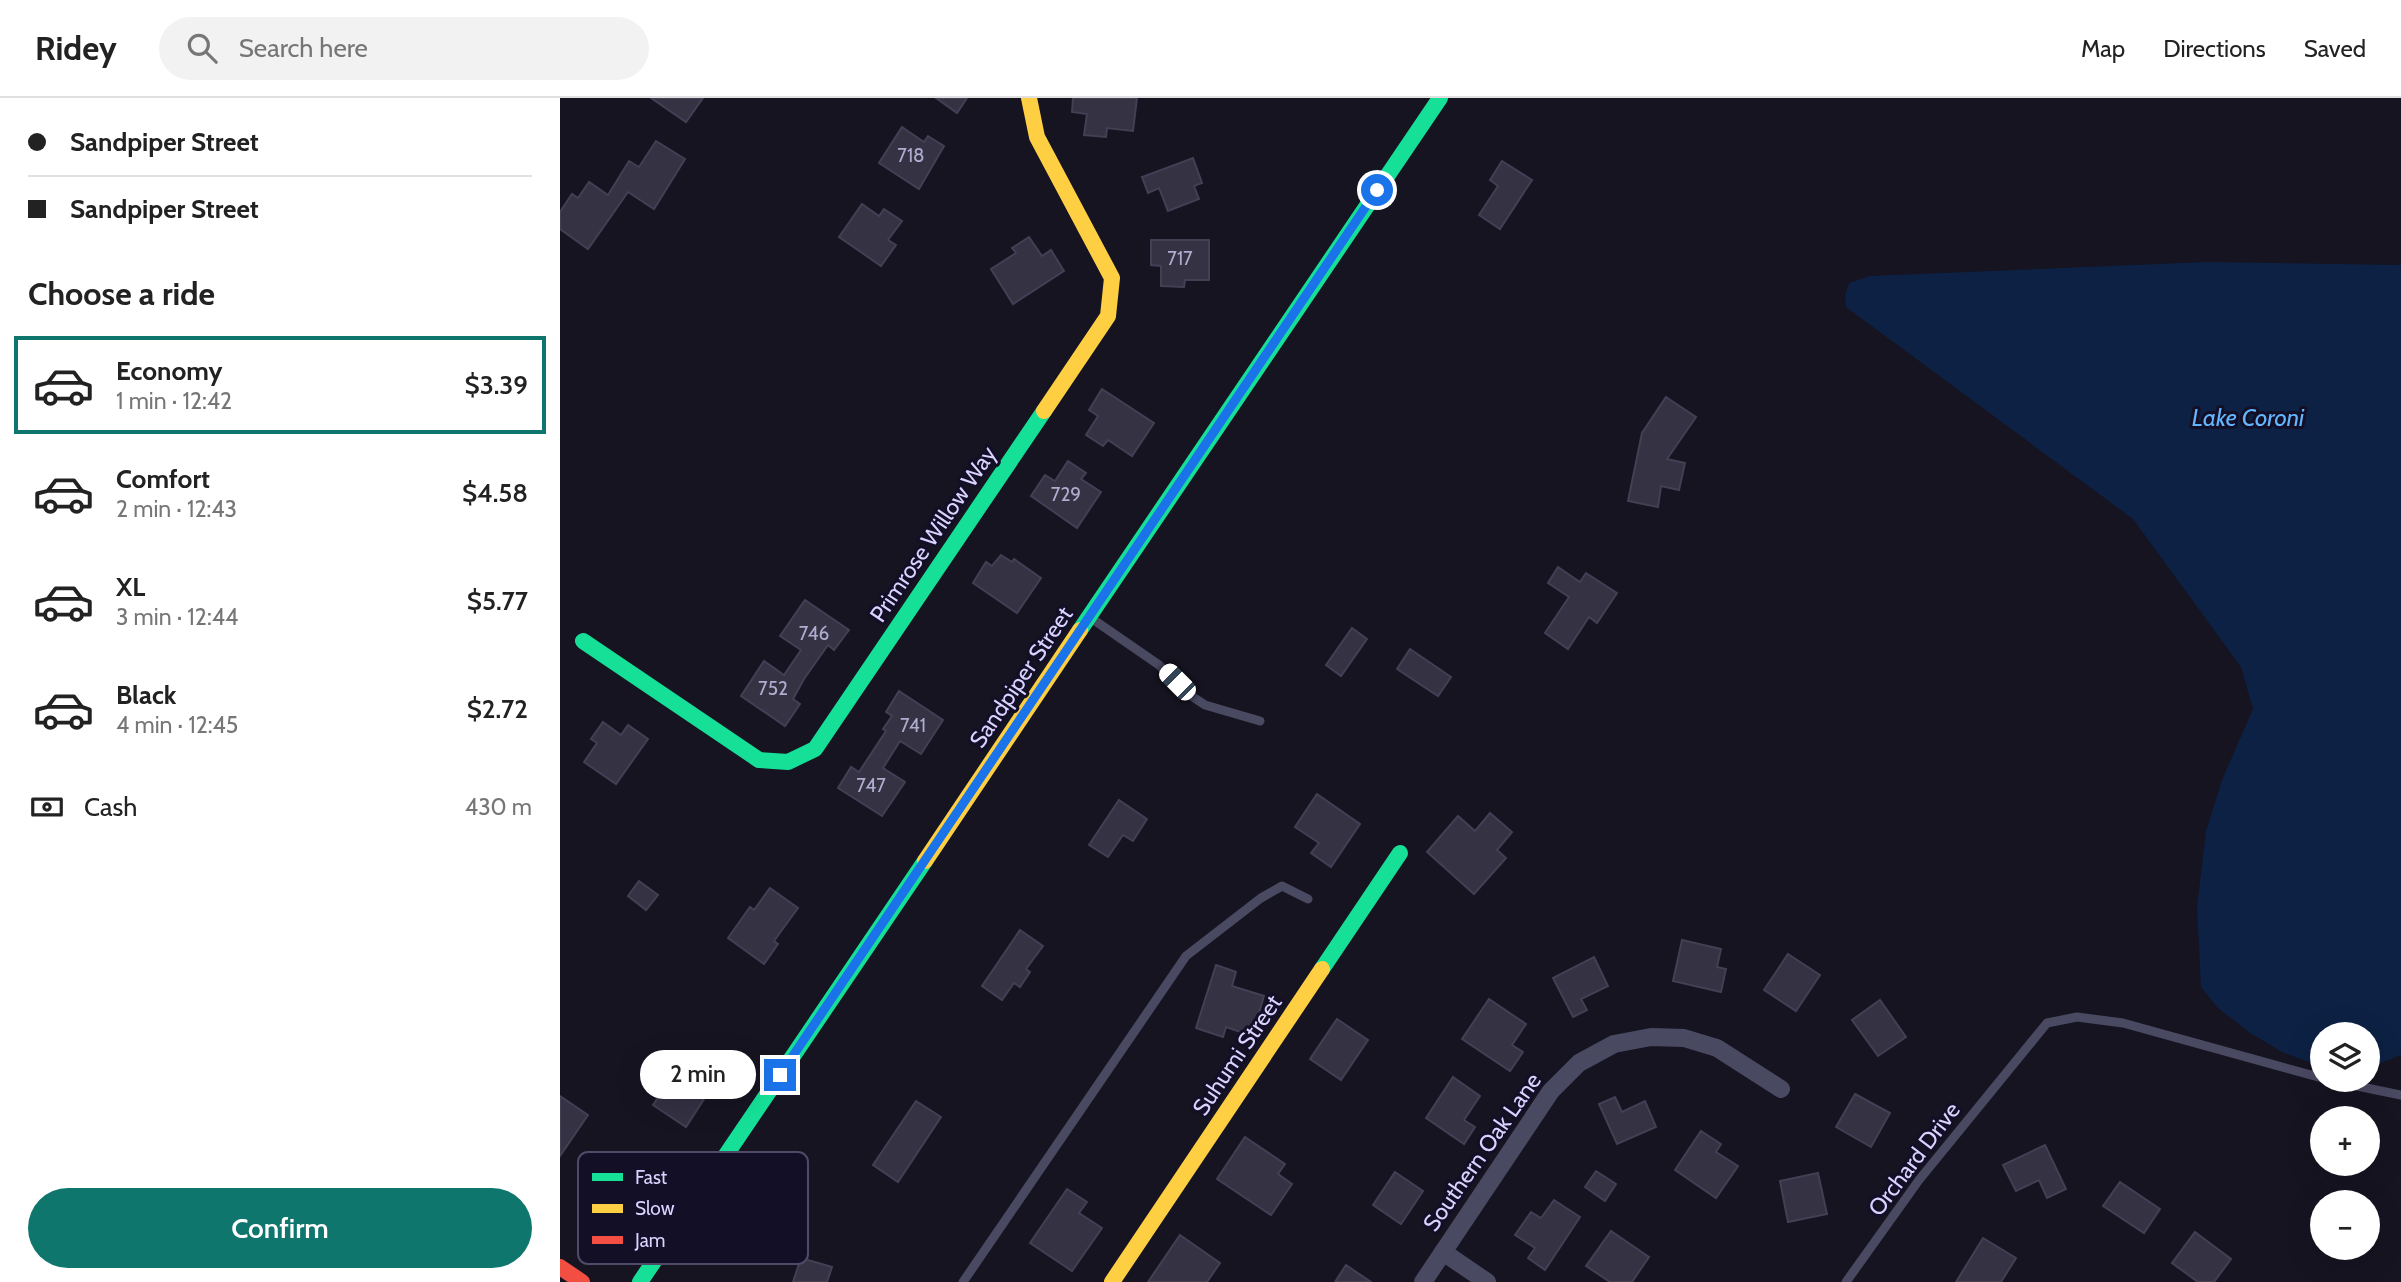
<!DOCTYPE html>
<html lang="en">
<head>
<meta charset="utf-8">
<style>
  :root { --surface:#fff; --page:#f2f2f2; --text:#222; --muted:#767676; --line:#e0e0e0; --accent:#0f766e }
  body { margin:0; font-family:Cabin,sans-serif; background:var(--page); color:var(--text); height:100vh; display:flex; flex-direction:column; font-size:26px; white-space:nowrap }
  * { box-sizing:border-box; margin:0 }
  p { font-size:23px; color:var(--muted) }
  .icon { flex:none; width:38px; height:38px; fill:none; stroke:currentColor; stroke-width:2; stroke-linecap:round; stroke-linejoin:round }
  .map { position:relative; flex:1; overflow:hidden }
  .side { display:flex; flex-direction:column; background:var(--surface); width:560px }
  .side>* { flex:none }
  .hud { display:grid; align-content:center; height:154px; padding:0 28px; background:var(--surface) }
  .buttons { position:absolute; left:1750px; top:924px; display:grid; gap:14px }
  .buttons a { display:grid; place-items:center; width:70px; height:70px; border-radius:50%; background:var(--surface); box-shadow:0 7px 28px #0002; font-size:35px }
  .end { position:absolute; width:32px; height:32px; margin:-16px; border:9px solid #1a73e8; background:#fff; box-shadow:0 0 0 4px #fff }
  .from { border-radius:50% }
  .bubble { position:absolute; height:49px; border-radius:24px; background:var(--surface); box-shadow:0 7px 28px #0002; font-size:23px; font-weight:600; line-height:49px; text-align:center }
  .car { position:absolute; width:21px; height:42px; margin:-21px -10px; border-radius:9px; box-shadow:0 0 5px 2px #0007; background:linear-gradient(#fff 24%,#345 0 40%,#fff 0 76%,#345 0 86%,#fff 0) }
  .hud b { display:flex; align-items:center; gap:24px; height:66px; font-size:26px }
  .hud b+b { border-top:2px solid var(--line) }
  .hud i { width:18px; height:18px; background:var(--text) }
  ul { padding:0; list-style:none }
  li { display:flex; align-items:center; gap:21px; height:98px; margin:0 14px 10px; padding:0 14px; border:4px solid transparent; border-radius:0px }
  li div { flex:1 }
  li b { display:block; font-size:26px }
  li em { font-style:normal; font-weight:600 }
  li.current { border-color:var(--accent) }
  li>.icon { width:63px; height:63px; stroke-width:1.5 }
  h2 { padding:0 28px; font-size:32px; line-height:84px }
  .pay { display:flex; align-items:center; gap:18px; height:77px; padding:0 28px; font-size:26px }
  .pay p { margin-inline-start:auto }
  .primary-button { display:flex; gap:14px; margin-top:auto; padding:14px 28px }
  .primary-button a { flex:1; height:80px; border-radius:42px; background:var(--accent); color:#fff; font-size:28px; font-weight:600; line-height:80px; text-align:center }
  header { display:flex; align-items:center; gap:42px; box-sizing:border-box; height:98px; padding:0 35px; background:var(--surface); border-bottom:2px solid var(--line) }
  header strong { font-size:33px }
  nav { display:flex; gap:38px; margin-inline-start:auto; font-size:24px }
  .search { width:490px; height:63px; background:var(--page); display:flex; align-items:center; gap:18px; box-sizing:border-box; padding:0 24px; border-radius:38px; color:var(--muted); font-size:26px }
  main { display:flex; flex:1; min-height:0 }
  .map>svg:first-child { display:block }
</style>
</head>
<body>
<header>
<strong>Ridey</strong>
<div class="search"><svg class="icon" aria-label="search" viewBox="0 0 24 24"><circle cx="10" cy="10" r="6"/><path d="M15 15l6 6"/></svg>Search here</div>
<nav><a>Map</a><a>Directions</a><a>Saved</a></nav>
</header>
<main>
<section class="side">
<div class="hud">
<b><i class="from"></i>Sandpiper Street</b>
<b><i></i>Sandpiper Street</b>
</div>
<h2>Choose a ride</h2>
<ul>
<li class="current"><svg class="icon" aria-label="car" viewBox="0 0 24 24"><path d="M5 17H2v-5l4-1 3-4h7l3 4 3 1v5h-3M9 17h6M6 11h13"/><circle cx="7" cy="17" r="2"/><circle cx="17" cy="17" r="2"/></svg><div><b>Economy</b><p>1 min · 12:42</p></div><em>$3.39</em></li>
<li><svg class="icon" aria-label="car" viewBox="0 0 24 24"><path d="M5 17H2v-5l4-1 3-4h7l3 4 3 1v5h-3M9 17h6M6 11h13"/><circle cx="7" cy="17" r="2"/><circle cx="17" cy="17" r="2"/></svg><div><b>Comfort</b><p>2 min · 12:43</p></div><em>$4.58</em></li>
<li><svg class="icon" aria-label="car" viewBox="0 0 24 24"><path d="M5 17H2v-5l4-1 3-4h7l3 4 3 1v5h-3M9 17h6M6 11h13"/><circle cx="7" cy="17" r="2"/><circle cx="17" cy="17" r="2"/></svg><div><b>XL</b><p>3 min · 12:44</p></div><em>$5.77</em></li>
<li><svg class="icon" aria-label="car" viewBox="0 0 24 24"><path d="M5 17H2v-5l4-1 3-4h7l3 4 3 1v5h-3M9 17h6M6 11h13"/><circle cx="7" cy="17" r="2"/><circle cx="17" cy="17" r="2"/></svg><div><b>Black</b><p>4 min · 12:45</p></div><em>$2.72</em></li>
</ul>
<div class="pay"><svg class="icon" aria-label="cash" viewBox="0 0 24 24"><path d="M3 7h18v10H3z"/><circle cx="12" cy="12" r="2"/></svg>Cash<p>430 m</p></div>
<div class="primary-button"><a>Confirm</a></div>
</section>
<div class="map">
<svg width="1841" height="1184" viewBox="0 0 1841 1184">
  <rect width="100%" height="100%" fill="#161421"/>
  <path fill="#0d2144" d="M1647,164L1841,167V957L1808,970V936H1762V969L1722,954L1692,936L1658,910L1641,889L1637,809L1646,733L1662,682L1693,611L1681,569L1573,421L1286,209L1285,197L1289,185L1310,178Z"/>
  <g fill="#343243" stroke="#433f54" stroke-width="2">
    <path d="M91,0H143L126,24Z"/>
    <path d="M376,0H407L397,15Z"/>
    <path d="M513,0H577L573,33L547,30L546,39L524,37L527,16L512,14Z"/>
    <path d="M342,29L364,44L368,38L384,48L359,91L319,65Z"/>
    <path d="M96,43L125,61L94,111L68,94L28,151L0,131V114L12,96L18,100L29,84L48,97L69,63L79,69Z"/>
    <path d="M633,60L642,85L634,88L639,101L608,113L599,90L588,95L582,79Z"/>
    <path d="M942,63L972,82L940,131L919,117L938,88L930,82Z"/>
    <path d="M302,106L319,118L324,111L342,123L328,142L336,147L321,168L279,139Z"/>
    <path d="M469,139L482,158L491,152L504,173L453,206L431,171L456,155L452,150Z"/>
    <path d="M591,142H649V182H625L624,189L601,188V168L591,167Z"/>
    <path d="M542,291L594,325L572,358L548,342L543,348L526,337L538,318L529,312Z"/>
    <path d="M1106,299L1136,319L1107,361L1125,365L1119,392L1101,388L1098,409L1068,403L1082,335Z"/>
    <path d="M508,363L526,375L521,381L541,394L517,430L471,398L485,377L495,383Z"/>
    <path d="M441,457L452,464L454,461L481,480L457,515L413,485L426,464L432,468Z"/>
    <path d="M998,469L1020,484L1026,475L1057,495L1037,525L1029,519L1008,551L985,535L1009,499L988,485Z"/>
    <path d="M245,502L289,532L274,552L268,547L244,581L233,601L240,606L225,628L181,598L204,563L224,577L241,552L220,538Z"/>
    <path d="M792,530L807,541L781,578L766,567Z"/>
    <path d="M850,551L891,579L878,598L837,571Z"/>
    <path d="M339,593L383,622L361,656L340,643L323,670L345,684L322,718L278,690L291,669L299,674L326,633L323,631L332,618L326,614Z"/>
    <path d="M43,624L61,637L68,627L88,641L56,686L24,664L37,645L31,641Z"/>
    <path d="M757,696L800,726L771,769L751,755L759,745L735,729Z"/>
    <path d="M559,702L587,721L573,743L563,737L548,759L529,747Z"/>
    <path d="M930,715L952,734L937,752L946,760L914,796L867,754L898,718L915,733Z"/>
    <path d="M79,783L98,797L86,812L68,798Z"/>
    <path d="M210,790L238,810L214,843L218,846L204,866L168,840L190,809L194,812Z"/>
    <path d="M460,832L483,848L466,871L470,874L460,889L454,885L442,902L422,888Z"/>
    <path d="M1122,842L1161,851L1157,869L1166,871L1161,894L1113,883Z"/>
    <path d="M1228,856L1260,877L1236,913L1204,892Z"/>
    <path d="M1034,859L1048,888L1021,901L1027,912L1013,919L993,880Z"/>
    <path d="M656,867L676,874L672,888L704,898L692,938L666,929L663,939L636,930Z"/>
    <path d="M929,901L966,926L952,947L963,954L950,973L902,941Z"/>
    <path d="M1320,902L1346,939L1318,958L1292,922Z"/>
    <path d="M777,921L808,942L781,982L750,961Z"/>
    <path d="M112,979L144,1001L126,1029L93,1007Z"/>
    <path d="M893,979L920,998L904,1022L915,1029L904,1046L866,1020Z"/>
    <path d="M1295,996L1330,1015L1311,1049L1276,1029Z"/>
    <path d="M0,998L28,1017L0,1058Z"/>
    <path d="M1055,999L1062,1014L1085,1003L1096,1029L1057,1046L1039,1006Z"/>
    <path d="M356,1003L381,1019L338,1084L313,1067Z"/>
    <path d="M1141,1033L1161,1046L1156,1054L1178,1068L1156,1100L1115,1072Z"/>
    <path d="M685,1039L725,1066L718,1076L732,1086L711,1117L657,1081Z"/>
    <path d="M1485,1047L1506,1091L1487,1100L1479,1082L1456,1093L1443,1067Z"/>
    <path d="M1036,1073L1056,1086L1045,1103L1025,1089Z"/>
    <path d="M835,1074L863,1093L841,1126L813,1107Z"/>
    <path d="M1258,1075L1267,1116L1228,1124L1220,1083Z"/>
    <path d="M1560,1084L1600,1111L1584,1135L1543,1108Z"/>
    <path d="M507,1091L527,1104L519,1115L542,1130L512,1173L470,1145Z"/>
    <path d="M994,1102L1020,1119L985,1172L968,1160L975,1150L955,1137L971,1114L981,1120Z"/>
    <path d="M1051,1133L1089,1159L1072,1184H1050L1026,1168Z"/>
    <path d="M1635,1134L1671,1161L1654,1184H1638L1612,1165Z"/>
    <path d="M620,1137L660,1165L647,1184H588Z"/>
    <path d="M1423,1140L1456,1160L1441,1184H1396Z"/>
    <path d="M241,1160L272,1169L267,1184H233Z"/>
    <path d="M786,1167L811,1184H775Z"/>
  </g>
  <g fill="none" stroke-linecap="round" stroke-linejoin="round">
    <g stroke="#4a4962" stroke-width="9">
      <path d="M531,520L599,567L630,597L645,607L700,623"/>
      <path d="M1768,982L1841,997"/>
      <path d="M403,1184L626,858L701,800L722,788L748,801"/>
      <path d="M1286,1184L1359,1082L1487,925L1517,919L1563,925L1762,980"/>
    </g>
    <g stroke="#4a4962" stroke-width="18">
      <path d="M883,1154L927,1184"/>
      <path d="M863,1184L991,993L1019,965L1054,946L1091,939L1124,940L1157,950L1221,991"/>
    </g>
    <g stroke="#16e098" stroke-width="16">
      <path d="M520,532L880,0"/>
      <path d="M23,543L199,662L228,664L255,651L484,313"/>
      <path d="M762,871L840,755"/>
      <path d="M80,1184L365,763"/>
    </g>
    <g stroke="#ffcf43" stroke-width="16">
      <path d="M469,0L477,39L552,180L548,218L484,313"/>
      <path d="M365,763L520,532"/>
      <path d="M552,1184L762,871"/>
    </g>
    <path stroke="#f24e42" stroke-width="16" d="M0,1169L22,1184"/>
  </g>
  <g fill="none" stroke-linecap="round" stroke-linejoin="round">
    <path stroke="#1a73e8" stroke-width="9" d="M220,977L817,92"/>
  </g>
  <g text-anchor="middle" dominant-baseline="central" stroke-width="6" stroke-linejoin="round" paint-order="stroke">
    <g font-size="19" fill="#b0acd0">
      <text x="351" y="57">718</text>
      <text x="620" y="160">717</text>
      <text x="506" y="396">729</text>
      <text x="254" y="535">746</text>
      <text x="213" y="590">752</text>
      <text x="353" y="627">741</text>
      <text x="311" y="687">747</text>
    </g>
    <g font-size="23" fill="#d9d4ff" stroke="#130f26">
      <text transform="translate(373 436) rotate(-56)">Primrose Willow Way</text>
      <text transform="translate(461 579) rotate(-56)">Sandpiper Street</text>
      <text transform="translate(677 957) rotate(-56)">Suhumi Street</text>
      <text transform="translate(922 1054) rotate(-55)">Southern Oak Lane</text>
      <text transform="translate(1354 1061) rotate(-53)">Orchard Drive</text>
    </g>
    <g font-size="24" font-style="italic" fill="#62b6ff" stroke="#130f26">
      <text x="1688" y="319">Lake Coroni</text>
    </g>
  </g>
  <rect x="18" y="1054" width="230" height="112" rx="10" fill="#130f26" stroke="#4e4a67" stroke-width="2"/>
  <rect x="32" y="1075" width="31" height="8" fill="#16e098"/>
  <rect x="32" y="1106" width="31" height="9" fill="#ffcf43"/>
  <rect x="32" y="1138" width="31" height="8" fill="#f24e42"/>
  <g font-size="19" fill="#d9d4ff">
    <text x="75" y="1086">Fast</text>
    <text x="75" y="1117">Slow</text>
    <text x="75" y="1149">Jam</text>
  </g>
</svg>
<div class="buttons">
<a><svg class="icon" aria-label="layers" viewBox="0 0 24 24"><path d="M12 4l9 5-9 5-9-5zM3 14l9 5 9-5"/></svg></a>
<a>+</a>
<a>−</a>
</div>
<i class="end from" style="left:817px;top:92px"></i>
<i class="end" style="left:220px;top:977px"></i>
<div class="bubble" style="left:80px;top:952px;width:116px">2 min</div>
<i class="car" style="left:617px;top:584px;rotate:315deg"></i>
</div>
</main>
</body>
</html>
